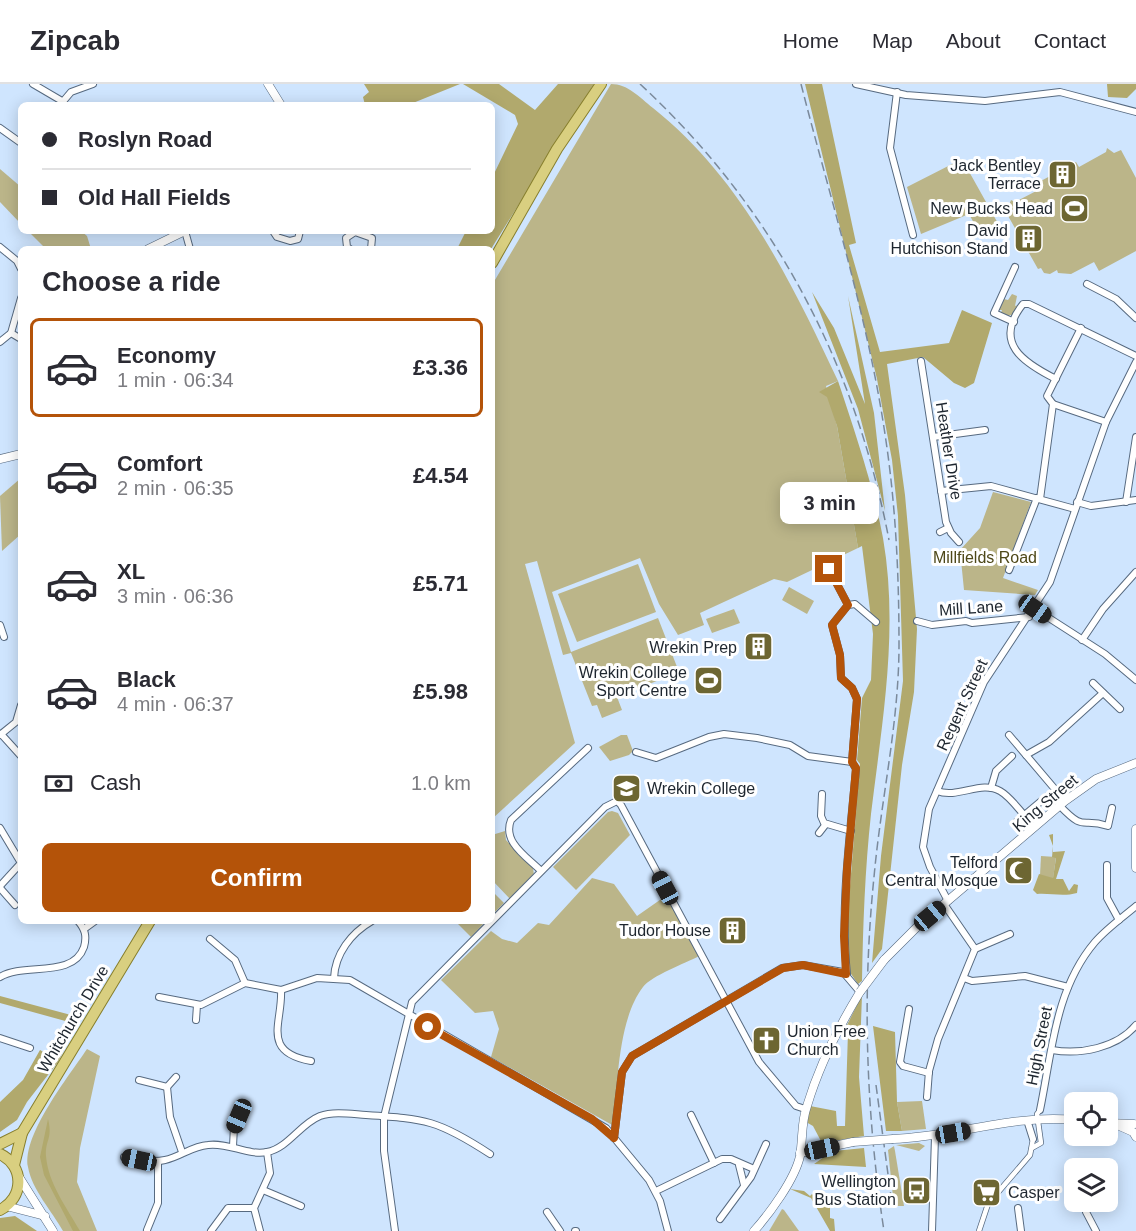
<!DOCTYPE html>
<html lang="en">
<head>
<meta charset="utf-8">
<style>
  :root { --surface:#fff; --page:#f2f2f3; --text:#2b2b33; --muted:#7c7c81; --line:#e1e1e2; --accent:#b45309 }
  body { margin:0; font-family:Helvetica,sans-serif; background:var(--page); color:var(--text); height:100vh; display:flex; flex-direction:column; font-size:22px; white-space:nowrap }
  * { box-sizing:border-box; margin:0 }
  p { font-size:20px; color:var(--muted) }
  .icon { flex:none; width:33px; height:33px; fill:none; stroke:currentColor; stroke-width:2; stroke-linecap:round; stroke-linejoin:round }
  .map { position:relative; flex:1; overflow:hidden }
  .details { position:absolute; left:18px; top:162px; width:477px; height:678px; display:flex; flex-direction:column; background:var(--surface); border-radius:9px; box-shadow:0 3px 15px #0003 }
  .details>* { flex:none }
  .banner { position:absolute; left:18px; top:18px; width:477px; height:132px; border-radius:9px; box-shadow:0 3px 15px #0003; display:grid; align-content:center; height:132px; padding:0 24px; background:var(--surface) }
  .fabs { position:absolute; left:1064px; top:1008px; display:grid; gap:12px }
  .fabs a { display:grid; place-items:center; width:54px; height:54px; border-radius:9px; background:var(--surface); box-shadow:0 3px 15px #0003; font-size:30px }
  .end { position:absolute; width:27px; height:27px; margin:-14px; border:8px solid #b45309; background:#fff; box-shadow:0 0 0 3px #fff }
  .from { border-radius:50% }
  .bubble { position:absolute; height:42px; border-radius:9px; background:var(--surface); box-shadow:0 3px 15px #0003; font-size:20px; font-weight:700; line-height:42px; text-align:center }
  .car { position:absolute; width:18px; height:36px; margin:-18px -9px; border-radius:8px; box-shadow:0 0 4px 2px #0007; background:linear-gradient(#222 24%,#8ab4d8 0 40%,#222 0 76%,#8ab4d8 0 86%,#222 0) }
  .banner b { display:flex; align-items:center; gap:21px; height:57px; font-size:22px }
  .banner b+b { border-top:2px solid var(--line) }
  .banner i { width:15px; height:15px; background:var(--text) }
  ul { padding:0; list-style:none }
  li { display:flex; align-items:center; gap:18px; height:99px; margin:0 12px 9px; padding:0 12px; border:3px solid transparent; border-radius:9px }
  li div { flex:1 }
  li b { display:block; font-size:22px }
  li em { font-style:normal; font-weight:700 }
  li.current { border-color:var(--accent) }
  li>.icon { width:54px; height:54px; stroke-width:1.5 }
  h2 { padding:0 24px; font-size:27px; line-height:72px }
  .pay { display:flex; align-items:center; gap:15px; height:66px; padding:0 24px; font-size:22px }
  .pay p { margin-inline-start:auto }
  .cta { display:flex; gap:12px; margin-top:auto; padding:12px 24px }
  .cta a { flex:1; height:69px; border-radius:9px; background:var(--accent); color:#fff; font-size:24px; font-weight:700; line-height:69px; text-align:center }
  header { display:flex; align-items:center; gap:36px; box-sizing:border-box; height:84px; padding:0 30px; background:var(--surface); border-bottom:2px solid var(--line) }
  header strong { font-size:28px }
  nav { display:flex; gap:33px; margin-inline-start:auto; font-size:21px }
  .map>svg:first-child { display:block }
</style>
</head>
<body>
<header>
<strong>Zipcab</strong>
<nav><a>Home</a><a>Map</a><a>About</a><a>Contact</a></nav>
</header>
<div class="map">
<svg width="1136" height="1147" viewBox="0 0 1136 1147">
  <rect width="100%" height="100%" fill="#cfe5fe"/>
  <g fill="#bbb589">
    <path d="M611,0C628,0 639,13 653,24C741,94 791,197 838,297L826,302L837,342L858,464L787,498L774,495L700,529L704,541L678,551L659,520L640,474L552,508L571,568L658,534L679,588L617,613L622,626L602,634L597,621L592,622L571,569L563,571L537,477L525,480L575,659L492,735V201Z"/>
    <path d="M1107,64L1114,69L1121,66L1136,94V167L1099,187L1094,178L1071,190L1058,189L1057,186L1050,190L1044,189L1041,184L1038,185L1007,130L1013,127L1009,121L1011,116L1015,118L1042,104L1039,98L1076,78L1079,83L1106,68Z"/>
    <path d="M962,75L1000,143L982,154L969,130L921,150L907,103Z"/>
    <path d="M0,85L21,103V140L0,118Z"/>
    <path d="M28,147H81L87,152L91,165H46Z"/>
    <path d="M1012,210L1017,212L1015,222L1018,221L1012,234L1011,231L1007,232L1008,234L1000,231L1002,226H998L1004,215L1008,216Z"/>
    <path d="M21,394V450L2,467L0,412Z"/>
    <path d="M993,408L1031,418L1003,494L1038,506L1035,511L964,506L960,466L980,444Z"/>
    <path d="M638,480L656,528L577,558L558,510Z"/>
    <path d="M789,503L814,517L807,530L782,516Z"/>
    <path d="M734,525L740,539L712,549L706,535Z"/>
    <path d="M621,651H627L633,667L629,671L610,677L599,663Z"/>
    <path d="M612,727L618,729L630,751L576,806L553,783L608,728Z"/>
    <path d="M505,747L506,756L533,784L534,791L510,815L492,796V751Z"/>
    <path d="M1041,772L1056,773L1053,795L1040,791Z"/>
    <path d="M592,794L614,800L637,832L667,811L699,872C686,879 651,892 643,903C618,935 617,1002 614,1042L491,973L499,945L493,927L475,929L441,896L491,847L502,855L517,859L538,839L549,841Z"/>
    <path d="M492,807L504,819L492,831Z"/>
    <path d="M455,837H486L471,853Z"/>
    <path d="M87,965L100,972L80,1064L77,1098L97,1147H63C52,1127 32,1106 28,1083C22,1051 69,992 87,965Z"/>
    <path d="M922,1017L926,1045L902,1047L897,1018Z"/>
    <path d="M919,1059L925,1062L919,1067L896,1061Z"/>
    <path d="M894,1062L895,1067L904,1122H894L888,1066Z"/>
    <path d="M782,1125L784,1126L799,1147H769Z"/>
  </g>
  <g fill="#b1a96d">
    <path d="M364,0H460L408,21H365L363,13L369,8Z"/>
    <path d="M463,0H499L535,26L558,0H594L491,165H457L466,147H492V94L518,40L515,31Z"/>
    <path d="M805,0H822L856,159L849,161L880,268L949,259L962,226L992,239L974,299L965,304L954,299L923,273L887,280L905,411L917,545L914,608L902,681L882,865L872,879L881,772L903,597L898,432L892,376L877,295Z"/>
    <path d="M1107,0H1136V5L1127,14L1108,13Z"/>
    <path d="M812,208L834,244L865,320L848,212L874,329L885,427L858,325Z"/>
    <path d="M838,297C855,348 873,401 883,454C899,546 882,639 871,730C865,785 863,841 862,897L858,900L849,887L846,851L860,680L857,676L862,614L871,596L873,550L862,462L858,464L837,342L827,313L819,308Z"/>
    <path d="M1053,750V768L1065,767L1056,795H1063L1069,807L1074,800L1078,801L1077,809C1063,813 1051,809 1037,810L1033,806L1039,790L1053,794L1056,774L1052,773L1053,762L1049,751Z"/>
    <path d="M862,911L859,993L864,1052L822,1059L813,1042L806,1038L810,1022L836,1027L837,1042H845L848,948L845,945Z"/>
    <path d="M0,912L71,931V951L58,978L27,1018L17,1036L0,1048V1018L23,996L40,966L47,970L69,938L0,919Z"/>
    <path d="M873,942L895,948L897,1018L902,1047H886Z"/>
    <path d="M48,1035C53,1055 45,1056 46,1072C48,1099 67,1124 80,1147H73L44,1091L40,1073Z"/>
    <path d="M864,1064L866,1083L814,1080L824,1073V1068Z"/>
    <path d="M790,1105L804,1107L810,1112L812,1110L820,1118L830,1122V1134L834,1135L835,1147H830L811,1114Z"/>
    <path d="M15,1132L37,1147H0V1134Z"/>
  </g>
  <g fill="none" stroke-linecap="round" stroke-linejoin="round">
    <defs>
      <g id="pedestrian">
        <path d="M1032,1064L1041,1059L1037,1030L1040,1026"/>
        <path d="M979,1147L988,1120L1030,1071L1033,1055"/>
      </g>
      <g id="minor">
        <path d="M33,0L62,17"/>
        <path d="M856,0L906,11L985,17L1060,8L1136,28"/>
        <path d="M897,8L890,64L913,151"/>
        <path d="M60,21L71,8L93,0"/>
        <path d="M0,44L21,59"/>
        <path d="M185,147L190,165"/>
        <path d="M273,147L277,153L290,157L298,155L300,147"/>
        <path d="M0,163L17,177L21,185"/>
        <path d="M350,165L347,163L346,154L355,148L372,154L371,165"/>
        <path d="M1087,200L1116,215L1136,234"/>
        <path d="M1014,238L994,229L1015,183"/>
        <path d="M11,249L21,255"/>
        <path d="M0,258L11,249L21,214"/>
        <path d="M921,277L946,438L951,449L959,458"/>
        <path d="M1056,295C1024,279 992,259 1023,220H1029L1136,272"/>
        <path d="M1053,320L1106,338"/>
        <path d="M933,353L985,346"/>
        <path d="M941,407L991,402L1075,425"/>
        <path d="M1040,415L1053,320L1047,312L1081,244"/>
        <path d="M1077,418L1091,422L1136,416"/>
        <path d="M1126,418L1136,353"/>
        <path d="M940,448L948,444"/>
        <path d="M829,485L848,521"/>
        <path d="M1009,486L1037,414"/>
        <path d="M1035,525L1105,570L1136,596"/>
        <path d="M917,537L932,541L966,537L972,539L1029,533"/>
        <path d="M0,541L4,553"/>
        <path d="M1082,556L1103,525L1136,488"/>
        <path d="M1093,599L1120,625"/>
        <path d="M1,650L21,672"/>
        <path d="M0,651L16,638L21,621"/>
        <path d="M1009,651L1065,717"/>
        <path d="M636,668L656,674L709,653L724,650L757,654L790,661L808,672L852,678L856,685C850,753 840,822 847,890"/>
        <path d="M1026,671L1049,658L1103,609"/>
        <path d="M852,678L857,615L852,604L841,594L840,571L832,541L848,521L855,520L876,538"/>
        <path d="M991,704L996,687L1012,672"/>
        <path d="M937,707C958,715 981,696 1000,707C1009,712 1017,723 1024,731"/>
        <path d="M822,710L821,732L824,739L851,747"/>
        <path d="M1060,722C1086,749 1080,733 1108,742L1112,724"/>
        <path d="M1015,739L1046,713"/>
        <path d="M0,744L21,779"/>
        <path d="M819,749L826,740"/>
        <path d="M1107,781V814L1119,836"/>
        <path d="M541,787C527,773 502,758 511,736L588,664"/>
        <path d="M0,802L21,779"/>
        <path d="M0,804L15,821"/>
        <path d="M948,817L930,783L923,763L929,725L984,598L1050,498L1106,338L1136,278"/>
        <path d="M84,845L95,837"/>
        <path d="M210,855L235,876L245,899"/>
        <path d="M975,865L1010,850"/>
        <path d="M0,893C24,878 73,895 84,863C87,852 85,845 78,837"/>
        <path d="M334,894C335,870 351,849 372,837"/>
        <path d="M964,894L972,897L1025,892L1068,903"/>
        <path d="M281,906C283,938 260,968 311,977"/>
        <path d="M159,913L201,921L245,899L281,906L317,894L350,896L606,1044L649,1096L660,1117L668,1147"/>
        <path d="M909,925L900,978L903,982L929,989"/>
        <path d="M196,936L197,921"/>
        <path d="M0,954L30,964"/>
        <path d="M1052,966C1080,971 1117,964 1136,941"/>
        <path d="M139,996L167,1003L176,993"/>
        <path d="M167,1003L170,1033L182,1068"/>
        <path d="M927,1013L929,987L938,955L975,865L944,820"/>
        <path d="M1040,1026C1052,968 1055,905 1095,858C1106,845 1123,833 1136,822"/>
        <path d="M691,1031L714,1079"/>
        <path d="M1027,1036L1033,1055"/>
        <path d="M614,1054L622,988L632,972L782,884L803,881L843,888L860,908"/>
        <path d="M233,1062L234,1043L243,1021"/>
        <path d="M124,1073C137,1076 152,1079 165,1076C180,1073 192,1062 208,1061C228,1058 248,1072 267,1068C288,1064 300,1040 320,1032C334,1027 351,1030 366,1031C426,1035 438,1036 490,1070"/>
        <path d="M739,1081L744,1101"/>
        <path d="M1095,1084H1098"/>
        <path d="M263,1106L301,1122"/>
        <path d="M656,1107L722,1075H731L754,1085"/>
        <path d="M1084,1118L1086,1128L1096,1147"/>
        <path d="M1018,1124L1021,1147"/>
        <path d="M547,1128L560,1147"/>
        <path d="M720,1135L751,1093L766,1060"/>
        <path d="M147,1146L158,1119V1077"/>
        <path d="M211,1147L228,1124H254"/>
        <path d="M260,1147L254,1124L270,1089L267,1068"/>
        <path d="M395,1147L384,1067V1033L412,918L605,723L617,717L621,721L759,978L796,1022L805,1025"/>
        <path d="M575,1147H576"/>
        <path d="M932,1147L935,1053"/>
      </g>
      <g id="tertiary">
        <path d="M268,0L281,21"/>
        <path d="M148,165L185,147"/>
        <path d="M0,375L21,370"/>
        <path d="M1136,745V784"/>
        <path d="M884,876L917,843L1065,717L1096,695L1136,679"/>
        <path d="M1107,1039L1134,1040"/>
        <path d="M1115,1040L1133,1048L1136,1053"/>
        <path d="M893,1055C954,1053 1013,1030 1074,1036"/>
        <path d="M800,1069L853,1058"/>
        <path d="M19,1093L53,1147"/>
        <path d="M6,1122L45,1132"/>
        <path d="M754,1147C770,1129 795,1095 800,1072C803,1055 801,1038 807,1022C819,982 838,944 860,908"/>
      </g>
      <g id="primary">
        <path d="M492,179L557,65L601,0"/>
        <path d="M0,1060L22,1049"/>
        <path d="M0,1070C25,1082 24,1114 0,1126"/>
        <path d="M14,1081L22,1049L150,837"/>
      </g>
    </defs>
    <use href="#pedestrian" stroke="#576a80" stroke-width="6"/>
    <use href="#minor" stroke="#576a80" stroke-width="8"/>
    <use href="#tertiary" stroke="#576a80" stroke-width="9"/>
    <use href="#primary" stroke="#877f2d" stroke-width="12"/>
    <use href="#pedestrian" stroke="#fff" stroke-width="4.5"/>
    <use href="#minor" stroke="#fff" stroke-width="6"/>
    <use href="#tertiary" stroke="#fff" stroke-width="8"/>
    <use href="#primary" stroke="#d9cf80" stroke-width="10"/>
    <g stroke="#7b8a9b" stroke-width="1.5" stroke-dasharray="9 4.5" stroke-linecap="butt">
      <path d="M640,0C773,123 855,278 889,456"/>
      <path d="M801,0C831,118 869,237 886,357C896,425 899,493 899,561C899,639 881,715 874,793C862,911 866,1029 884,1147"/>
      <path d="M876,1001L892,1120"/>
    </g>
    <defs>
      <g id="tertiary-bridge">
        <path d="M860,908L884,876"/>
        <path d="M853,1058L893,1055"/>
      </g>
    </defs>
    <use href="#tertiary-bridge" stroke="#576a80" stroke-width="9" stroke-linecap="butt"/>
    <use href="#tertiary-bridge" stroke="#fff" stroke-width="8"/>
  </g>
  <g fill="none" stroke-linecap="round" stroke-linejoin="round">
    <path stroke="#b45309" stroke-width="8" d="M428,943L592,1035L614,1054L622,988L632,972L783,884L803,881L846,890L844,852L847,785L856,684L852,678L857,615L852,604L841,594L840,571L832,541L848,521L829,485"/>
  </g>
  <defs>
    <symbol id="building-square" viewBox="-11 -11 22 22"><rect x="-9" y="-9" width="18" height="18" rx="4" fill="#6d6632" stroke="#fff"/><path d="M-4-6H4V6H1V3H-1V6H-4ZM-2.5-4.3h1.7v1.8h-1.7ZM.8-4.3h1.7v1.8H.8ZM-2.5-1h1.7V.8h-1.7ZM.8-1h1.7V.8H.8Z" fill="#fff"/></symbol>
    <symbol id="stadium-square" viewBox="-11 -11 22 22"><rect x="-9" y="-9" width="18" height="18" rx="4" fill="#6d6632" stroke="#fff"/><path d="M0-5a6.5 5 0 1 0 0 10a6.5 5 0 1 0 0-10ZM-3.5-1.8h7v3.6h-7Z" fill="#fff"/></symbol>
    <symbol id="school-square" viewBox="-11 -11 22 22"><rect x="-9" y="-9" width="18" height="18" rx="4" fill="#6d6632" stroke="#fff"/><path d="M0-5L7-2L0 1L-7-2ZM-4 1L0 2.5L4 1V4Q0 6-4 4Z" fill="#fff"/></symbol>
    <symbol id="mosque-square" viewBox="-11 -11 22 22"><rect x="-9" y="-9" width="18" height="18" rx="4" fill="#6d6632" stroke="#fff"/><path d="M3.5-4.9A6 6 0 1 0 3.5 4.9A5 5 0 1 1 3.5-4.9Z" fill="#fff"/></symbol>
    <symbol id="church-square" viewBox="-11 -11 22 22"><rect x="-9" y="-9" width="18" height="18" rx="4" fill="#6d6632" stroke="#fff"/><path d="M-1.2-6h2.4v3.5h3.3v2.4h-3.3V6h-2.4V-.1h-3.3v-2.4h3.3Z" fill="#fff"/></symbol>
    <symbol id="bus-square" viewBox="-11 -11 22 22"><rect x="-9" y="-9" width="18" height="18" rx="4" fill="#6d6632" stroke="#fff"/><path d="M-5-6H5V4H4V6H2V4H-2V6H-4V4H-5ZM-3.5-4V0h7V-4ZM-3.5 1.2v1.5H-2V1.2ZM2 1.2v1.5H3.5V1.2Z" fill="#fff"/></symbol>
    <symbol id="supermarket-square" viewBox="-11 -11 22 22"><rect x="-9" y="-9" width="18" height="18" rx="4" fill="#6d6632" stroke="#fff"/><path d="M-6-5.5h2.5l.6 2H6L4.5 2H-2.5L-4.4-4H-6ZM-1.5 3.2a1.3 1.3 0 1 0 .1 0ZM3 3.2a1.3 1.3 0 1 0 .1 0Z" fill="#fff"/></symbol>
  </defs>
  <g fill-rule="evenodd">
    <use href="#building-square" x="1046" y="74" width="33" height="33"/>
    <use href="#stadium-square" x="1058" y="108" width="33" height="33"/>
    <use href="#building-square" x="1012" y="138" width="33" height="33"/>
    <use href="#building-square" x="742" y="546" width="33" height="33"/>
    <use href="#stadium-square" x="692" y="580" width="33" height="33"/>
    <use href="#school-square" x="610" y="688" width="33" height="33"/>
    <use href="#mosque-square" x="1002" y="770" width="33" height="33"/>
    <use href="#building-square" x="716" y="830" width="33" height="33"/>
    <use href="#church-square" x="750" y="940" width="33" height="33"/>
    <use href="#bus-square" x="900" y="1090" width="33" height="33"/>
    <use href="#supermarket-square" x="970" y="1092" width="33" height="33"/>
  </g>
  <g text-anchor="middle" dominant-baseline="central" stroke-width="6" stroke-linejoin="round" paint-order="stroke">
    <g font-size="16" fill="#1e262f" stroke="#fff" text-anchor="end">
      <text x="1041" y="81">Jack Bentley<tspan x="1041" dy="18">Terrace</tspan></text>
      <text x="1053" y="124">New Bucks Head</text>
      <text x="1008" y="146">David<tspan x="1008" dy="18">Hutchison Stand</tspan></text>
      <text x="737" y="563">Wrekin Prep</text>
      <text x="687" y="588">Wrekin College<tspan x="687" dy="18">Sport Centre</tspan></text>
      <text x="647" y="704" text-anchor="start">Wrekin College</text>
      <text x="998" y="778">Telford<tspan x="998" dy="18">Central Mosque</tspan></text>
      <text x="711" y="846">Tudor House</text>
      <text x="787" y="947" text-anchor="start">Union Free<tspan x="787" dy="18">Church</tspan></text>
      <text x="896" y="1097">Wellington<tspan x="896" dy="18">Bus Station</tspan></text>
      <text x="1008" y="1108" text-anchor="start">Casper</text>
    </g>
    <g font-size="16" fill="#1e262f" stroke="#fff">
      <text transform="translate(949 367) rotate(81)">Heather Drive</text>
      <text transform="translate(971 524) rotate(-4)">Mill Lane</text>
      <text transform="translate(962 621) rotate(-65)">Regent Street</text>
      <text transform="translate(1045 719) rotate(-40)">King Street</text>
      <text transform="translate(73 935) rotate(-59)">Whitchurch Drive</text>
      <text transform="translate(1039 962) rotate(-79)">High Street</text>
    </g>
    <g font-size="16" fill="#4e4819" stroke="#fff">
      <text x="985" y="473">Millfields Road</text>
    </g>
  </g>
</svg>
<div class="fabs">
<a><svg class="icon" aria-label="locate" viewBox="0 0 24 24"><circle cx="12" cy="12" r="6"/><path d="M12 2v4M12 18v4M2 12h4M18 12h4"/></svg></a>
<a><svg class="icon" aria-label="layers" viewBox="0 0 24 24"><path d="M12 4l9 5-9 5-9-5zM3 14l9 5 9-5"/></svg></a>
</div>
<i class="end from" style="left:428px;top:943px"></i>
<i class="end" style="left:829px;top:485px"></i>
<div class="bubble" style="left:780px;top:398px;width:99px">3 min</div>
<i class="car" style="left:1035px;top:525px;rotate:125deg"></i>
<i class="car" style="left:665px;top:804px;rotate:332deg"></i>
<i class="car" style="left:930px;top:832px;rotate:50deg"></i>
<i class="car" style="left:239px;top:1032px;rotate:203deg"></i>
<i class="car" style="left:953px;top:1049px;rotate:80deg"></i>
<i class="car" style="left:822px;top:1065px;rotate:78deg"></i>
<i class="car" style="left:139px;top:1076px;rotate:282deg"></i>
<div class="banner">
<b><i class="from"></i>Roslyn Road</b>
<b><i></i>Old Hall Fields</b>
</div>
<section class="details">
<h2>Choose a ride</h2>
<ul>
<li class="current"><svg class="icon" aria-label="car" viewBox="0 0 24 24"><path d="M5 17H2v-5l4-1 3-4h7l3 4 3 1v5h-3M9 17h6M6 11h13"/><circle cx="7" cy="17" r="2"/><circle cx="17" cy="17" r="2"/></svg><div><b>Economy</b><p>1 min · 06:34</p></div><em>£3.36</em></li>
<li><svg class="icon" aria-label="car" viewBox="0 0 24 24"><path d="M5 17H2v-5l4-1 3-4h7l3 4 3 1v5h-3M9 17h6M6 11h13"/><circle cx="7" cy="17" r="2"/><circle cx="17" cy="17" r="2"/></svg><div><b>Comfort</b><p>2 min · 06:35</p></div><em>£4.54</em></li>
<li><svg class="icon" aria-label="car" viewBox="0 0 24 24"><path d="M5 17H2v-5l4-1 3-4h7l3 4 3 1v5h-3M9 17h6M6 11h13"/><circle cx="7" cy="17" r="2"/><circle cx="17" cy="17" r="2"/></svg><div><b>XL</b><p>3 min · 06:36</p></div><em>£5.71</em></li>
<li><svg class="icon" aria-label="car" viewBox="0 0 24 24"><path d="M5 17H2v-5l4-1 3-4h7l3 4 3 1v5h-3M9 17h6M6 11h13"/><circle cx="7" cy="17" r="2"/><circle cx="17" cy="17" r="2"/></svg><div><b>Black</b><p>4 min · 06:37</p></div><em>£5.98</em></li>
</ul>
<div class="pay"><svg class="icon" aria-label="cash" viewBox="0 0 24 24"><path d="M3 7h18v10H3z"/><circle cx="12" cy="12" r="2"/></svg>Cash<p>1.0 km</p></div>
<div class="cta"><a>Confirm</a></div>
</section>
</div>
</body>
</html>
